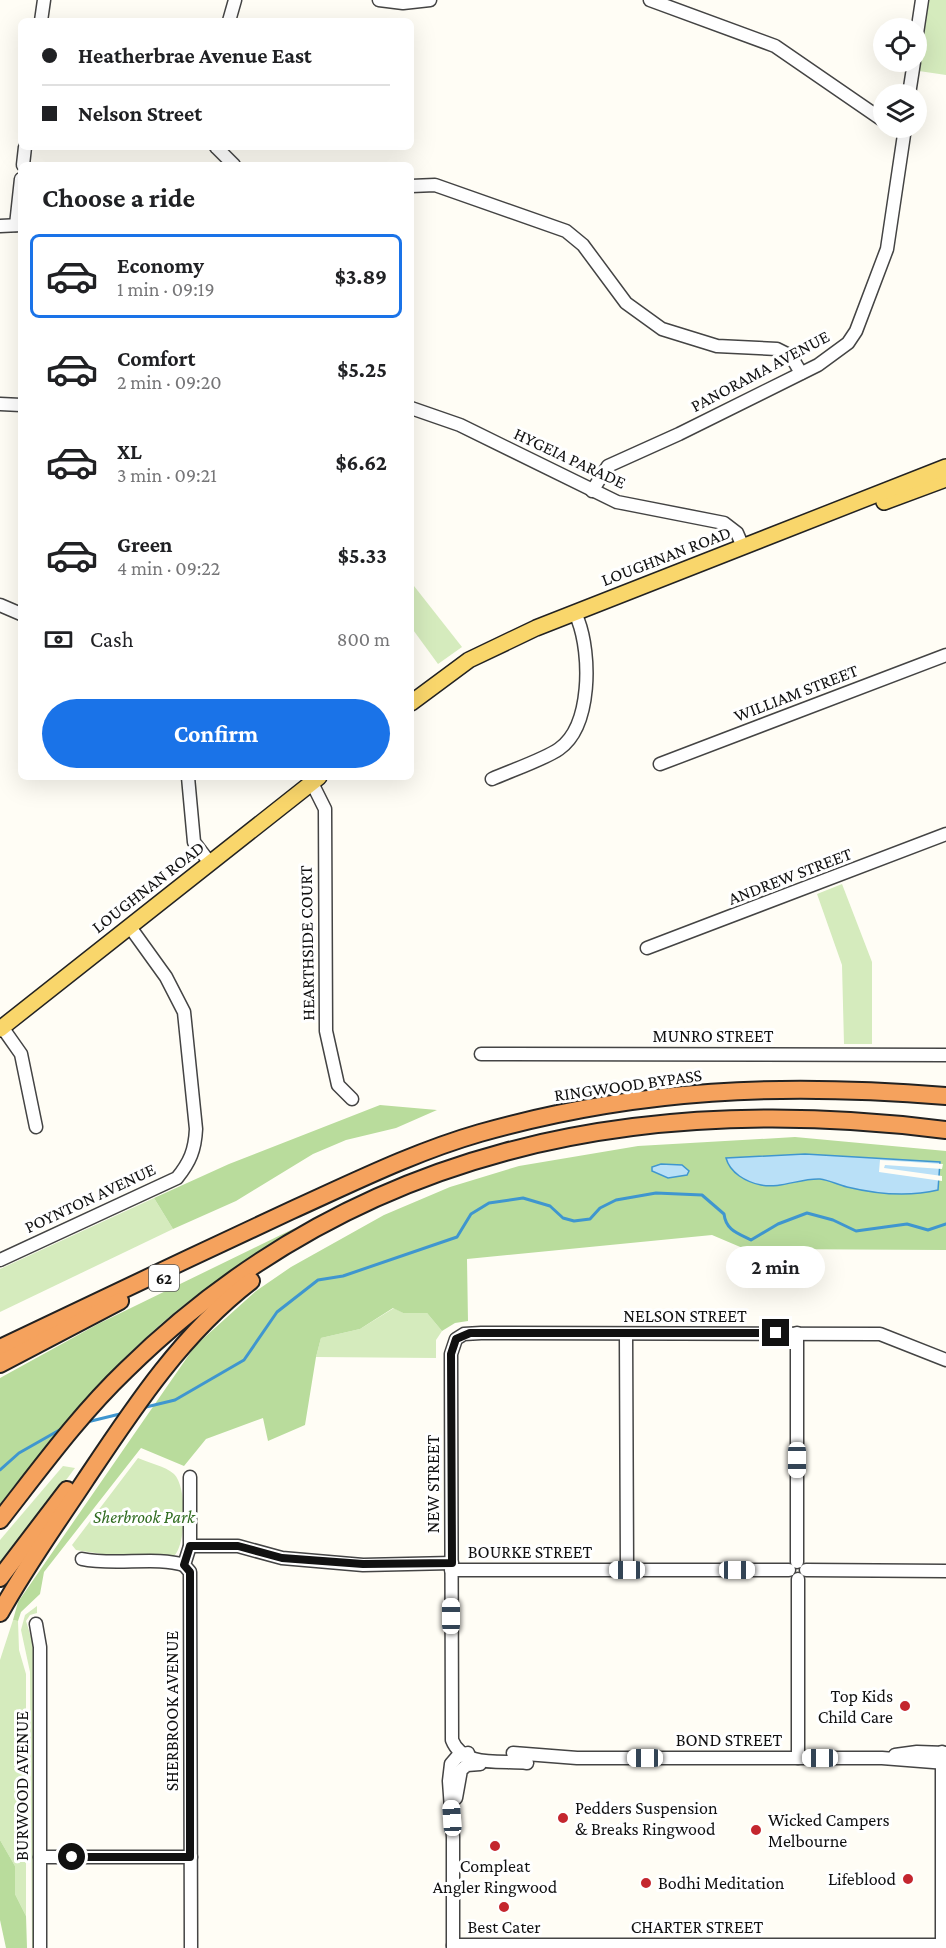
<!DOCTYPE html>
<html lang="en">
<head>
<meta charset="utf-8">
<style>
  :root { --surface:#fff; --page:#f2f2f2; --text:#202124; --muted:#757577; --line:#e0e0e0; --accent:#1a73e8 }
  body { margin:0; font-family:"Crimson Pro",serif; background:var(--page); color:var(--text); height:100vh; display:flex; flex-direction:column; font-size:22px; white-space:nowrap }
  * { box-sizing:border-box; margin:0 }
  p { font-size:20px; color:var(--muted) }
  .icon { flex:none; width:33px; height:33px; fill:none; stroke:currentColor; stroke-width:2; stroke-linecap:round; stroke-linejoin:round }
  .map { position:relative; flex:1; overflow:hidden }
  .drawer { position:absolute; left:18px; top:162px; width:396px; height:618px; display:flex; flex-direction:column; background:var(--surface); border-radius:9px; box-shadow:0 6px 24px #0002 }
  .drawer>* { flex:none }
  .banner { position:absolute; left:18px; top:18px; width:396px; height:132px; border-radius:9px; box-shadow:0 6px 24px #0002; display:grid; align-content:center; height:132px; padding:0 24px; background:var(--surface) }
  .buttons { position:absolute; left:873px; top:18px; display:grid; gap:12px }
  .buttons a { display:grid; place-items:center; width:54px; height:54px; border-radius:50%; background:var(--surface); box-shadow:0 6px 24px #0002; font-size:30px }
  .end { position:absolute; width:27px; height:27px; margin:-14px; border:8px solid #111; background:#fff; box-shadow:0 0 0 3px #fff }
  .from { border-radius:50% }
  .bubble { position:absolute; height:42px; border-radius:21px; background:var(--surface); box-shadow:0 6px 24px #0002; font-size:20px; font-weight:700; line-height:42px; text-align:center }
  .car { position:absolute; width:18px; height:36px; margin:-18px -9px; border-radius:8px; box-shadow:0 0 4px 2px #0007; background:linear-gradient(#fff 24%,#345 0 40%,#fff 0 76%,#345 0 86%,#fff 0) }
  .banner b { display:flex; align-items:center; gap:21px; height:57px; font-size:22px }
  .banner b+b { border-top:2px solid var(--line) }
  .banner i { width:15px; height:15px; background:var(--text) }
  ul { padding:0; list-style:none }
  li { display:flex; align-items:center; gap:18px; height:84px; margin:0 12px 9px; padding:0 12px; border:3px solid transparent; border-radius:9px }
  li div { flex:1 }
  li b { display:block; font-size:22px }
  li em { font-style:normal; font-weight:700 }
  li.selected { border-color:var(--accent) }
  li>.icon { width:54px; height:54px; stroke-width:1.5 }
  h2 { padding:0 24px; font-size:27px; line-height:72px }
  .pay { display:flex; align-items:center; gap:15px; height:66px; padding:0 24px; font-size:22px }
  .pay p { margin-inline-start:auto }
  .button { display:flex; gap:12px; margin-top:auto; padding:12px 24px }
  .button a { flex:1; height:69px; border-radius:36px; background:var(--accent); color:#fff; font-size:24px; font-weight:700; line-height:69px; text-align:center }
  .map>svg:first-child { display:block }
</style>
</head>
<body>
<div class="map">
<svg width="946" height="1948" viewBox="0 0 946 1948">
  <rect width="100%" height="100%" fill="#fffdf5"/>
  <g fill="#d5ebbd">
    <path d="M928,0H946V75L919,71Z"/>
    <path d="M414,586L462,647L438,664L411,627V589Z"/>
    <path d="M842,884L872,962V1044H844L842,965L817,894Z"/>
    <path d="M154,1198L173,1229L0,1312V1269Z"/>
    <path d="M394,1308L403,1313H427L442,1331L436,1340V1358L316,1357L321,1338L360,1329Z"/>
    <path d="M138,1458C149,1463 165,1466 174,1474C187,1486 187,1543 174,1556H115L76,1550L72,1545Z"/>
    <path d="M63,1466L75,1468L0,1569V1540Z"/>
    <path d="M37,1606V1613L30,1615L26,1621L35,1650V1948H32L30,1672L21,1630L25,1615Z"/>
    <path d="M13,1620L18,1621L19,1650L26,1674V1916L15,1894V1866L0,1840V1660Z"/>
  </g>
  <g fill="#b9dc9c">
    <path d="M380,1105L437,1110L396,1128L346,1140L313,1154L236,1201L173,1229L154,1198L229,1164Z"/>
    <path d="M795,1137L946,1151V1250L745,1249L712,1235L467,1259L468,1321L455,1323L442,1331L427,1313H403L393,1308L360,1329L321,1338L316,1357L305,1425L268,1441L263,1418L206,1439L184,1466L141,1448L44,1572L40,1594L21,1612L18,1621L13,1620L18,1602L195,1346L256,1291L291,1267L384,1215L450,1187L519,1166L638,1146Z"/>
    <path d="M295,1228C247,1261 194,1293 151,1333C94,1384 47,1445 0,1504V1378L98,1324Z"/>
    <path d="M0,1840L15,1866V1894L26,1916L27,1948H6L0,1920Z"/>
  </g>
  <g fill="#b9e0f7" stroke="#3f96cf" stroke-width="1.5">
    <path d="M805,1154L940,1162L938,1190C909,1197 876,1194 847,1187C838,1185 829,1180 820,1179C801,1178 780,1189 761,1185C746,1182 730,1173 726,1158Z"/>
    <path d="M661,1164L682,1165L689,1171L687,1175L668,1178L652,1171V1167Z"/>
  </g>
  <path fill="#fffdf5" d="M880,1160L943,1164L942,1169L885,1165L884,1168L942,1176V1181L879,1172Z"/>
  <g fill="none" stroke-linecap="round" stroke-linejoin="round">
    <g stroke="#3f96cf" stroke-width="3">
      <path d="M142,1408L175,1400L244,1360L277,1312L318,1280L343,1276L457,1237L471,1214L489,1203L523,1198L550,1206L563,1218L574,1221L590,1219L600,1208L616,1200L656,1193L702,1195L724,1214C726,1230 737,1233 751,1240L778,1224L807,1213L833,1220L856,1231L907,1224L928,1230L946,1224"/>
      <path d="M87,1422L124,1413"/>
      <path d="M0,1470L19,1453L63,1428"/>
    </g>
    <defs>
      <g id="minor">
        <path d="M379,0L403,3L430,0"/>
        <path d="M650,0L775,46L884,121"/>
        <path d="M41,21L44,0"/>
        <path d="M229,21L235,0"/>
        <path d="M916,40L922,0"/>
        <path d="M909,94L914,62"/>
        <path d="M216,147L234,165"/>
        <path d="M23,165L25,147"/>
        <path d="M411,186L435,185L566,231L583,245L626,303L662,329L717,346L777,349L791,356L801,373"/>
        <path d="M16,225L21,179"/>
        <path d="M0,226L21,225"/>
        <path d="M0,404L21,405"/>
        <path d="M411,408L460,425L617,502L724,523L737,533L743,547"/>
        <path d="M592,491L608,466L679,434L818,365L848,343L856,331L887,249L905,128"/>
        <path d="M0,605L21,614"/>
        <path d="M660,764L946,655"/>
        <path d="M188,777L194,842L210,863"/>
        <path d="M492,779C510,771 545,759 559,749C592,726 591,654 578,620"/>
        <path d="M312,783L325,809L326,1031L338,1085L352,1099"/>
        <path d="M647,948L946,834"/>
        <path d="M2,1027L21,1054L36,1127"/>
        <path d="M481,1054L946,1055"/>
        <path d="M0,1260L177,1178C190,1162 195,1150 196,1129L184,1012L166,977L130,927"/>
        <path d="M797,1333V1562"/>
        <path d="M626,1334L627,1570"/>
        <path d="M190,1477V1546L184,1565L190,1572L191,1948"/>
        <path d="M190,1546H238L282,1558L363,1565L452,1563"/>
        <path d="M82,1559C113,1566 157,1556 184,1565"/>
        <path d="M451,1570H789"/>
        <path d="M806,1570L946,1571"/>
        <path d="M798,1579V1758"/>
        <path d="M36,1624L40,1647V1948"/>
        <path d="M513,1753L577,1758H882L946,1763"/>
        <path d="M895,1755L917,1752L946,1753"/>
        <path d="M527,1763C501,1760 463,1768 452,1740L451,1354L456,1339L464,1334L481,1333L880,1334L946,1360"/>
        <path d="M456,1798L461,1770L467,1765L480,1764"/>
        <path d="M40,1857H191"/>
        <path d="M453,1945H941"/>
        <path d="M453,1948V1837L449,1781L451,1764L457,1757L468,1753"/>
        <path d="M942,1948V1752"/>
      </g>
      <g id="major">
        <path d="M884,502L946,479"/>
        <path d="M411,703L469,660L536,628L946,467"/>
        <path d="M0,1029L319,777"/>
      </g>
      <g id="highway">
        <path d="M0,1348C97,1302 193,1256 290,1211C352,1183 414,1152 480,1133C639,1088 783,1083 946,1096"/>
        <path d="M0,1364L120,1301"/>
        <path d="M0,1520C40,1469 79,1415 126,1370C353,1147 639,1091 946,1130"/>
        <path d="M0,1578L67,1490"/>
        <path d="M0,1613C26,1566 57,1523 86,1479C134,1407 182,1334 251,1281"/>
      </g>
    </defs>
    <use href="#minor" stroke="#444" stroke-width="15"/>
    <use href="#major" stroke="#222" stroke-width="18"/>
    <use href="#highway" stroke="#222" stroke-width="20"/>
    <use href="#minor" stroke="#fff" stroke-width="12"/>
    <use href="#major" stroke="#f9d66b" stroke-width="15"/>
    <use href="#highway" stroke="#f5a25d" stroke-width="16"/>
  </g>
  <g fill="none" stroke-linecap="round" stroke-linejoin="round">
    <path stroke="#111" stroke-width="8" d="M72,1857H190V1572L184,1565L190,1546H238L282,1558L363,1564L452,1563L451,1354L456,1339L470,1333H776"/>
  </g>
  <g fill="#c4262e" stroke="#fff" stroke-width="2">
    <circle cx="905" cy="1706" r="6"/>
    <circle cx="563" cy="1818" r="6"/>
    <circle cx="756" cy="1830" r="6"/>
    <circle cx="495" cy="1846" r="6"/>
    <circle cx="908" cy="1879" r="6"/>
    <circle cx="646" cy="1883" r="6"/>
    <circle cx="504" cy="1907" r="6"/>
  </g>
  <g text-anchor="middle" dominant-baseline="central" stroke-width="6" stroke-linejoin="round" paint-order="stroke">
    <rect fill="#fff" stroke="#585858" stroke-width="1.5" x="149" y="1265" width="30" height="26" rx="4.5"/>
    <g font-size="16" font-weight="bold" fill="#111">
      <text x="164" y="1278">62</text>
    </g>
    <g font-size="18" fill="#111" stroke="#fff">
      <text transform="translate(760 371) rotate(-28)">PANORAMA AVENUE</text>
      <text transform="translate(570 458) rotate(25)">HYGEIA PARADE</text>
      <text transform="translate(666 556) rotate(-21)">LOUGHNAN ROAD</text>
      <text transform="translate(796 693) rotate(-21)">WILLIAM STREET</text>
      <text transform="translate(790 876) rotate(-21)">ANDREW STREET</text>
      <text transform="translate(148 887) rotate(-38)">LOUGHNAN ROAD</text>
      <text transform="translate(307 943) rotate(-91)">HEARTHSIDE COURT</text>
      <text x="713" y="1036">MUNRO STREET</text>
      <text transform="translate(628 1085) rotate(-8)">RINGWOOD BYPASS</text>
      <text transform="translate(90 1198) rotate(-25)">POYNTON AVENUE</text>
      <text x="685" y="1316">NELSON STREET</text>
      <text transform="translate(433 1484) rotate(-90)">NEW STREET</text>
      <text x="530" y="1552">BOURKE STREET</text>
      <text transform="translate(172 1711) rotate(-90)">SHERBROOK AVENUE</text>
      <text x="729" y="1740">BOND STREET</text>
      <text transform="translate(22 1786) rotate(-90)">BURWOOD AVENUE</text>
      <text x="697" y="1927">CHARTER STREET</text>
    </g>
    <g font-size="18" font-style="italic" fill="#2f6b1f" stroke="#fff">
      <text x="144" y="1517">Sherbrook Park</text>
    </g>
    <g font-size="18" fill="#111" stroke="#fff" text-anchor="start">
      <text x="893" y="1696" text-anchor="end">Top Kids<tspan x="893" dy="21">Child Care</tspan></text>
      <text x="575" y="1808">Pedders Suspension<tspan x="575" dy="21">&amp; Breaks Ringwood</tspan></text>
      <text x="768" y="1820">Wicked Campers<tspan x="768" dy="21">Melbourne</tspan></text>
      <text x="495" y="1866" text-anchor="middle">Compleat<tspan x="495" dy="21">Angler Ringwood</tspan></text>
      <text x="896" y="1879" text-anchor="end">Lifeblood</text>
      <text x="658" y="1883">Bodhi Meditation</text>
      <text x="504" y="1927" text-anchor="middle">Best Cater</text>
    </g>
  </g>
</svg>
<div class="buttons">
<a><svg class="icon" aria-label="locate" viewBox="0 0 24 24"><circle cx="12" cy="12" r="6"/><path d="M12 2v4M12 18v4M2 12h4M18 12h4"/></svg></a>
<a><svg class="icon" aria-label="layers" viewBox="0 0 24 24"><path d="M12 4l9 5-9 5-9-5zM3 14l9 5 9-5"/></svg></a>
</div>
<i class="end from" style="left:72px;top:1857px"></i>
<i class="end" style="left:776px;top:1333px"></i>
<div class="bubble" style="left:726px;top:1246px;width:99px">2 min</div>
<i class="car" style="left:797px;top:1460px;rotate:180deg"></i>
<i class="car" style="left:627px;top:1570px;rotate:270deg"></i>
<i class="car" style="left:737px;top:1570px;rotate:90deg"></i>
<i class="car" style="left:451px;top:1616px;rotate:0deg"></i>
<i class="car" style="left:645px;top:1758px;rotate:270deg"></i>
<i class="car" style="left:820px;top:1758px;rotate:270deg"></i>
<i class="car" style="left:452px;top:1818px;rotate:356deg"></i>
<div class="banner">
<b><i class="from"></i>Heatherbrae Avenue East</b>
<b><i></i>Nelson Street</b>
</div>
<section class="drawer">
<h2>Choose a ride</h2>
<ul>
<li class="selected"><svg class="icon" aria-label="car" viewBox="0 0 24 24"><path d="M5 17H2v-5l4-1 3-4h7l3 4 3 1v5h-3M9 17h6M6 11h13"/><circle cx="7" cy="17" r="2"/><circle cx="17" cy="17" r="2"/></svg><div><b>Economy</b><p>1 min · 09:19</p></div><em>$3.89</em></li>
<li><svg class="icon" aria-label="car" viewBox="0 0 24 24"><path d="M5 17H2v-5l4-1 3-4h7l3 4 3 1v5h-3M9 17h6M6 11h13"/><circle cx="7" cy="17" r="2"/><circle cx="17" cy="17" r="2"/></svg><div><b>Comfort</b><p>2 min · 09:20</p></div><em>$5.25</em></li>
<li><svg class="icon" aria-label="car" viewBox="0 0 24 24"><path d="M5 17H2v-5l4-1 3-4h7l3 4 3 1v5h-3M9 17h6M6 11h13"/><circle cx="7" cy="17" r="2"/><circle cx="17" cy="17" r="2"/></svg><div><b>XL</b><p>3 min · 09:21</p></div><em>$6.62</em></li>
<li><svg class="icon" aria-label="car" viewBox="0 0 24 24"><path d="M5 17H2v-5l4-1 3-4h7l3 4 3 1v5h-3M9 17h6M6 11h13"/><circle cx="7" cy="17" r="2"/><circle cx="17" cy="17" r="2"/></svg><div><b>Green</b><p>4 min · 09:22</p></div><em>$5.33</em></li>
</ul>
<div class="pay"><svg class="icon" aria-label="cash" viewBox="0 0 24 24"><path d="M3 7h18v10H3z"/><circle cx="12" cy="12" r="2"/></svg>Cash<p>800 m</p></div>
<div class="button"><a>Confirm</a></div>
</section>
</div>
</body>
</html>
